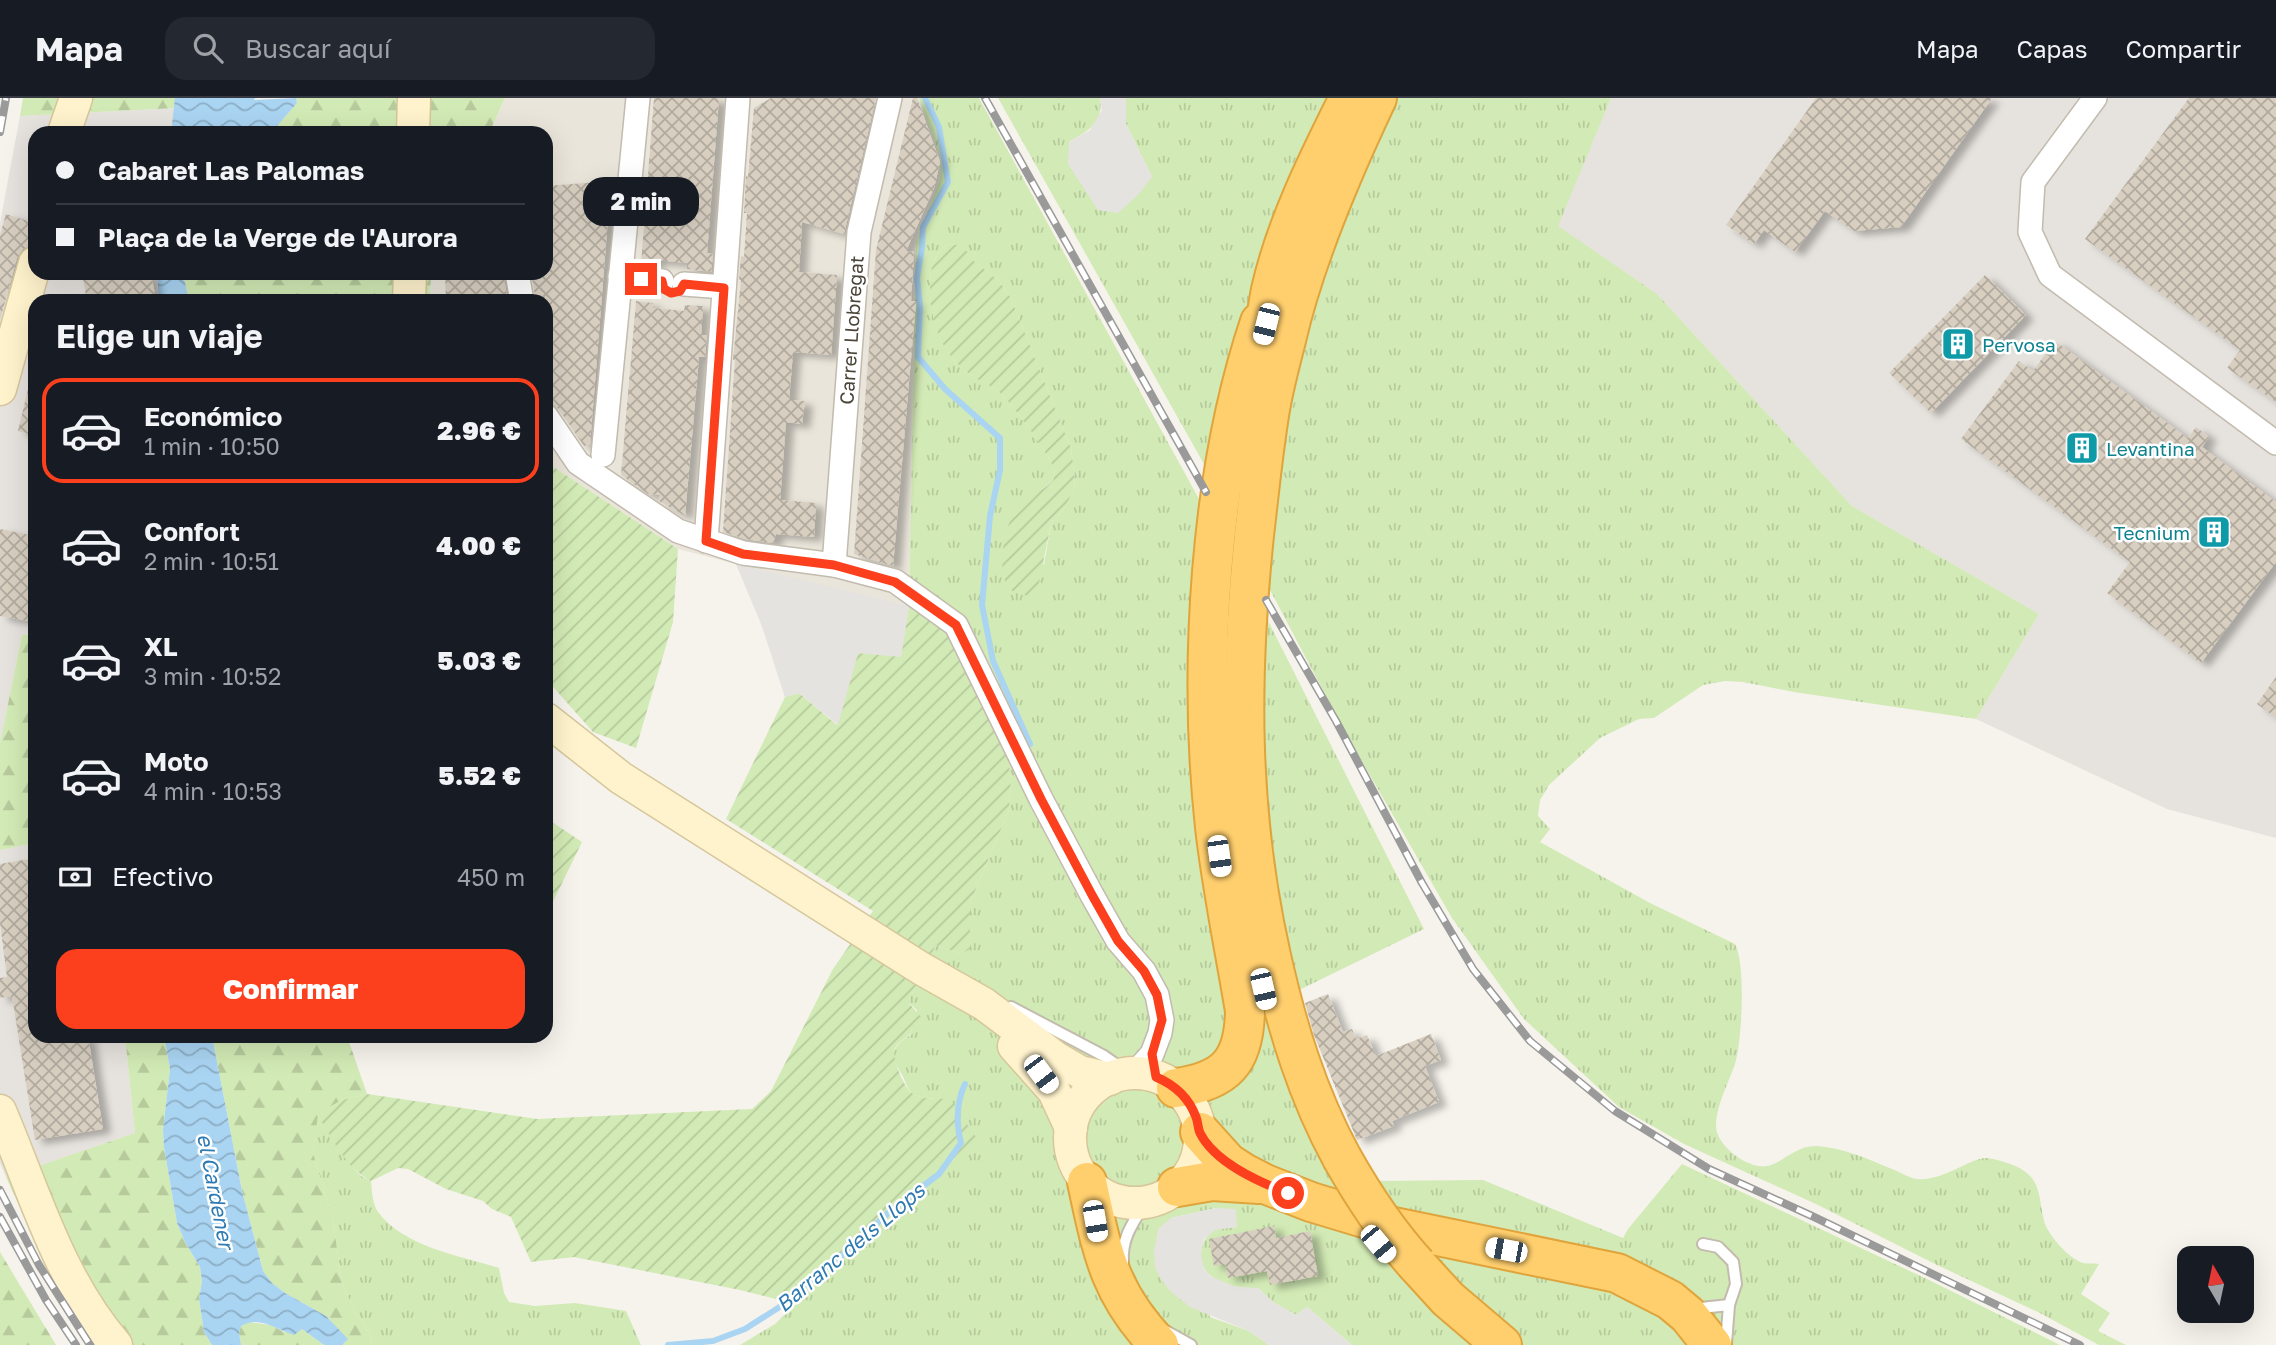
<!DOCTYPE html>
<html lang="es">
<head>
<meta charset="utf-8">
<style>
  :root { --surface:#171b24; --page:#242831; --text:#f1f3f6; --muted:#9ea1a6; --line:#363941; --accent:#fc3f1d }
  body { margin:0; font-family:"Golos Text",sans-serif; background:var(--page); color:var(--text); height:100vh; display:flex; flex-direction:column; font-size:26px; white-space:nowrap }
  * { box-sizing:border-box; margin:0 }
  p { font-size:23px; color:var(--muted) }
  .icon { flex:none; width:38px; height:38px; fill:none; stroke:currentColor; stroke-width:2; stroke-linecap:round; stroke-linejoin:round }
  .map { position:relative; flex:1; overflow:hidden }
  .drawer { position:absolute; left:28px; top:196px; width:525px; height:749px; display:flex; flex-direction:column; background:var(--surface); border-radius:21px; box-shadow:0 7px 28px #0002 }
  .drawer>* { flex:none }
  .hud { position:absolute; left:28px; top:28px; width:525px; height:154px; border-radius:21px; box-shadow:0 7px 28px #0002; display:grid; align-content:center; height:154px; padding:0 28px; background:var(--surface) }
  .needle { width:46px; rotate:351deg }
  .fabs { position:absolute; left:2177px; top:1148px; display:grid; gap:14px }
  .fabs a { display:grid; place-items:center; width:77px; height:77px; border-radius:14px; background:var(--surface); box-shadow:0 7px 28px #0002; font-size:35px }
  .end { position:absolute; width:32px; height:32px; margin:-16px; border:9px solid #fc3f1d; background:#fff; box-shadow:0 0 0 4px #fff }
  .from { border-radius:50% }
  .bubble { position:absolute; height:49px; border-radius:21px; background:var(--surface); box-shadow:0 7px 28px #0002; font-size:23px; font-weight:800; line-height:49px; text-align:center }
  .car { position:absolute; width:21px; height:42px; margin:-21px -10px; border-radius:9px; box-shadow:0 0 5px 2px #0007; background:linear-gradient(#fff 24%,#345 0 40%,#fff 0 76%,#345 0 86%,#fff 0) }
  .hud b { display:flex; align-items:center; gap:24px; height:66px; font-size:26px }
  .hud b+b { border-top:2px solid var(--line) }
  .hud i { width:18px; height:18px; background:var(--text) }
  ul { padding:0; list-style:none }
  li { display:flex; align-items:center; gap:21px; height:105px; margin:0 14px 10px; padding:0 14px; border:4px solid transparent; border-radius:21px }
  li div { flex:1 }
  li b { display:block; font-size:26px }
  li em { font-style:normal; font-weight:800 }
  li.on { border-color:var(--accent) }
  li>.icon { width:63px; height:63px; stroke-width:1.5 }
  h2 { padding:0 28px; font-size:32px; line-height:84px }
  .pay { display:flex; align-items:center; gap:18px; height:77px; padding:0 28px; font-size:26px }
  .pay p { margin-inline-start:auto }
  .action { display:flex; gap:14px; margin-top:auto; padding:14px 28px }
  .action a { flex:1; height:80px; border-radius:21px; background:var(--accent); color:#fff; font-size:28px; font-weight:800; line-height:80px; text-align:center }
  header { display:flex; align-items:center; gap:42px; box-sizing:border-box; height:98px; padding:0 35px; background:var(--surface); border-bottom:2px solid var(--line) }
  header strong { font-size:33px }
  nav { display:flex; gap:38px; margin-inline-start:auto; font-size:24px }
  .search { width:490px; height:63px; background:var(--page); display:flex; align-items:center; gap:18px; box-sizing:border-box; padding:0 24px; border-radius:21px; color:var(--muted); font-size:26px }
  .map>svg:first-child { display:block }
</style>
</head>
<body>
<header>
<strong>Mapa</strong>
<div class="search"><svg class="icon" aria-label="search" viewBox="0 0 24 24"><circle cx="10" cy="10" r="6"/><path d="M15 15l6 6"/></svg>Buscar aquí</div>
<nav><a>Mapa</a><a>Capas</a><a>Compartir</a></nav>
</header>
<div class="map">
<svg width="2276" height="1247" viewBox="0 0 2276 1247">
  <defs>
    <pattern id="grass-tufts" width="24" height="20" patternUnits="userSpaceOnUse" patternTransform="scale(1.75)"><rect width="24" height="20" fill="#d2eab5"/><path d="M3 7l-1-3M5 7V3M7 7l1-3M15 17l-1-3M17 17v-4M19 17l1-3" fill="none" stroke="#b6ca9c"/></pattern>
    <pattern id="forest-firs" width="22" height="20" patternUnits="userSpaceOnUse" patternTransform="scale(1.75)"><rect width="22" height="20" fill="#d2eab5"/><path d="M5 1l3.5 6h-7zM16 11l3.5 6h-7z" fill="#b6ca9c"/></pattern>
    <pattern id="garden-furrows" width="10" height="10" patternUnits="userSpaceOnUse" patternTransform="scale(1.75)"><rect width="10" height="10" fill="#d2eab5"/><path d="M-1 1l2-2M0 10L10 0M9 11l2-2" fill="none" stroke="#b6ca9c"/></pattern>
    <pattern id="water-waves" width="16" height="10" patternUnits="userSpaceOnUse" patternTransform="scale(1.75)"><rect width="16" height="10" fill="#a9d4f2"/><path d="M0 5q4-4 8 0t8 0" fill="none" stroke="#8caec5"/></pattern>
    <pattern id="building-cross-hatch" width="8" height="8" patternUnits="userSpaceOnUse" patternTransform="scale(1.75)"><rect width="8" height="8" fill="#d8cfc1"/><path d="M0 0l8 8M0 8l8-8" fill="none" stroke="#b1aa9e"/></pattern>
    <filter id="shadow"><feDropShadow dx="8" dy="4.5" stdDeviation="3.5" flood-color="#0004"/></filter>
  </defs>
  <rect width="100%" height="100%" fill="#f6f3ec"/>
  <path fill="#eae5da" d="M505,0H919L942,61L940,81L916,144L909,508L901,559L785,599L762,528L736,466L678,451L546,364V203H430L431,175H546V35H489Z"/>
  <g fill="#e6e2dd">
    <path d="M1611,0H2276V740L2167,711L1976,621L2039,516L1852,408L1657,196L1557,128Z"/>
    <path d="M176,10L171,35H35V175H157L159,203H35V536L22,537L0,645V125L20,18Z"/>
    <path d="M35,745V938H125L135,1035L6,1079L0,1065V752Z"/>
  </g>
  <g fill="url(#grass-tufts)" fill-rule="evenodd">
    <path d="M919,0H979L1205,412L1209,375L998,0H1100C1104,25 1088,33 1069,44L1152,79L1126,26V0H1611L1558,128L1657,196L1852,408L2039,516L1976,621L1794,594L1743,584L1725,583L1703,587L1654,620L1639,621L1600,640L1549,687L1540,702L1538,718L1550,731L1540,744L1650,805L1735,846C1746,866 1742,943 1735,966C1729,984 1710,1020 1718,1037C1724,1051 1743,1066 1759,1068C1778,1072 1792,1047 1817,1048C1844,1050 1868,1061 1892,1071C1900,1074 1909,1080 1917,1081C1942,1084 1971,1059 1987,1060C1996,1061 2004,1064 2013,1067C2042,1079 2038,1097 2044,1123C2048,1137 2069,1161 2083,1165C2088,1166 2094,1165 2099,1166L2081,1196L2110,1215L2098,1233L2126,1247H2099L2038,1214L1937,1167L1816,1106L1684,1046L1619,1009L1524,921L1452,820L1344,632L1262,477L1260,507L1424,831L1293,895L1313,968L1373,1083L1483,1082L1623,1140L1628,1131L1682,1066L1929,1182L2060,1247H1352L1307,1209L1296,1217L1273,1204L1258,1190C1241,1190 1225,1189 1211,1178C1196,1167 1198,1141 1215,1132C1221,1129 1230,1130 1236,1129L1216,1110L1171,1120L1210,1219L1249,1233L1269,1247H740L775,1226L818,1185L950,1002C940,1000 920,1002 912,995C907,991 905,981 901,975C889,956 892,948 912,936L917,912L908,904L936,847L961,856L970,850V805L1009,712L1011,681L1008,659L933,521L909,508L916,144L940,81L941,61ZM948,146L960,147L973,162L999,183L1011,200L1071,350L1075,381L1074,391L1066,408L1051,426L1044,467L1009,425L1020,408L1053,383C1054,380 1055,375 1054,372C1051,358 1011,304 999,294C989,285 977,282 967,274C941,255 930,220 930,189C930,171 933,157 948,146Z"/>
    <path d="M317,1016L354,1071L361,1078L371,1083C372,1093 372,1105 378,1114C404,1149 461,1158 499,1170L504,1195L509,1204L535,1208L575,1205L626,1213L641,1247H372L371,1238L354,1212L342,1185L333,1123L313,1055Z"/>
  </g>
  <g fill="url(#forest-firs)">
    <path d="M23,0H175L176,10L20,18Z"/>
    <path d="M296,0H505L489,35H271L297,5Z"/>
    <path d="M183,175H431L430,203H189Z"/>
    <path d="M35,536V714L33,736L35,745L0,752V645L22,537Z"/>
    <path d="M125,938H164L170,971L163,1032L164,1049L177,1125L185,1144L200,1169L202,1183L199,1201L204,1234L212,1247H102C62,1197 32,1137 6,1079L135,1035Z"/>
    <path d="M212,938H347L367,996L342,1002L318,1016L313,1055L333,1123L342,1185L354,1212L371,1238L372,1247H342L347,1241L326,1218L285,1195L272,1185L263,1173L242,1093Z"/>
    <path d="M0,1154L56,1247H0Z"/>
    <path d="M248,1224L271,1227L284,1234L302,1231L324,1247H241L239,1235L241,1228Z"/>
  </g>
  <g fill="url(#garden-furrows)">
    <path d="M948,146L960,147L965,151L973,162L999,183L1011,200L1071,350L1075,381L1074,391L1066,408L1051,426L1038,490L1029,498C1022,496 1014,496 1009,490C996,476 1004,430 1014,415C1023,401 1041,394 1053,383C1054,380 1055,375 1054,372C1052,359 1010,303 999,294C989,286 977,282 967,274C941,255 929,220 930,188C930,171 933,157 948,146Z"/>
    <path d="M546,364L678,451L673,524L636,650L593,634L546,581Z"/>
    <path d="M909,508L933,520L955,541L1008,659L1011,681L1009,712L970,805V851L961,856L936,847L908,904L922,920L921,929C913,936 900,941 895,950C891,960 904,989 912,995C920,1002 940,1000 950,1001L978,1042L796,1206L740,1192L574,1159L531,1164L511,1119L492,1111L483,1103L446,1091L408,1071L398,1070L371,1083C346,1071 332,1039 317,1016L342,1002L367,996L537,1021L752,1011L771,993L833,871L873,813L726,721L785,599L799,595L837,627L858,555L901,558Z"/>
    <path d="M546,720L582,744L546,818Z"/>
  </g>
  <g fill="#e5e3e0">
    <path d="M1100,0H1126V26L1152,79L1138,97L1118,115L1098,112L1068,66L1069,44L1090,32L1102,12Z"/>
    <path d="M736,466L909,508L901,559L858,555L838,627L799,595L785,599L762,528Z"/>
    <path d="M1216,1110L1236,1111L1237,1129L1215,1132L1204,1141L1201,1156L1204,1171L1210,1178L1236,1189L1258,1190L1273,1204L1296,1217L1307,1209L1352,1247H1269L1249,1233L1190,1209L1171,1194L1161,1181L1155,1169L1154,1155L1158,1131L1171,1120Z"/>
  </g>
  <g fill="url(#water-waves)">
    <path d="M175,0H255L254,2L296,0L297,5L271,35H171Z"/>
    <path d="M157,175H183L189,203H159Z"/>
    <path d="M164,938H212L242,1093L263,1173L272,1185L285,1195L326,1218L348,1241L342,1247H324L302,1231L294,1237C276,1231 259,1217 241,1228L239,1235L241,1247H212L204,1234L199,1201L202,1183L200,1169L185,1144L177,1125L164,1049L163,1032L170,971Z"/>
  </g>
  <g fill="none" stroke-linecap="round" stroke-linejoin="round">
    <g stroke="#a9d4f2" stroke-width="6">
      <path d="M925,0L939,29L948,84L923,129L922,150L917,180L920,208L918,259L945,291L1000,340V372L990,418L982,507L993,563L1030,646"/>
      <path d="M668,1247L713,1243L745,1231L778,1210L852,1149L889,1114L939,1076L961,1045C956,1025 956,1005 965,986"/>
    </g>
  </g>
  <g fill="url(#building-cross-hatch)" filter="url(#shadow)">
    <path d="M654,0H719L707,155L713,156L711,174L687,171V165L657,162V168L641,166Z"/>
    <path d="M771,0H876L844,136L802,124L799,174L837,177L831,257L793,254L789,302L805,303L802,326L786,324L780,402L816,405L814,439L776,436L773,445L746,441L723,434L735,262H733L741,182H739L741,158L744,159L747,115H744L746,78L748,79L754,10Z"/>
    <path d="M913,0H917L940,64L934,90L906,153L914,154L911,203H916L893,468L854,456L876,152Z"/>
    <path d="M1816,0H1992L1901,129L1854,133L1825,113L1795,154L1764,132L1754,146L1726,127Z"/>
    <path d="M2189,0H2276V304L2227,270L2240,252L2085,141Z"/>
    <path d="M611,83L590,346L584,348L558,310L546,304V203H536L531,175H546V88Z"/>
    <path d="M6,116L35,125V134L31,147L23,151L17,160L0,222V137Z"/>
    <path d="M82,175H151L156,203H87Z"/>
    <path d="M445,175H503L508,203H446Z"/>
    <path d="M1985,177L2026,217L1931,315L1889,275Z"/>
    <path d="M636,203L653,205V210L684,213L685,207L703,208L701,237H707L705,259H699L685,418L659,403L660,397L648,396L621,377Z"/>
    <path d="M2055,243L2188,340L2196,329L2209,339L2202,349L2276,404V464L2201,565L2107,495L2130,464L1961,341L2019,263L2033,273Z"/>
    <path d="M29,287L35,288V338L18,333Z"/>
    <path d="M0,431L35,438V485L27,523L0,518Z"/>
    <path d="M2276,579V620L2257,606Z"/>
    <path d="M35,760V938H88L103,1031L35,1042L12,898L0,900V880L7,879L0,825V766Z"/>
    <path d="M1328,896L1343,934L1352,931L1356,941L1367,937L1376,958L1431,936L1441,962L1425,968L1439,1004L1392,1023L1394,1028L1357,1042L1314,937L1305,905Z"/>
    <path d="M1274,1128L1276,1140L1310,1133L1318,1178L1270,1187L1267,1173L1228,1180L1225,1166L1214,1168L1209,1141Z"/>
  </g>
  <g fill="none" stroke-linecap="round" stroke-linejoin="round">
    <defs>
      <g id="lane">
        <path d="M1011,909L1104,958L1130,976"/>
        <path d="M1703,1146L1718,1149L1733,1164L1736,1186L1729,1207L1726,1246"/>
        <path d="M1123,1164C1121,1140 1134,1123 1146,1104"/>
        <path d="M1693,1208L1701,1210L1729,1207"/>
        <path d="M1166,1233L1191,1247"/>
      </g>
      <g id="street">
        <path d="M2095,0L2033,84L2030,134L2050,177L2276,345"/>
        <path d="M517,175L522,203"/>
        <path d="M620,178L662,183"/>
        <path d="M684,186L724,189"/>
        <path d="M546,318L578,365L678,433L743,455L834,467L895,483L956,527L1041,701L1092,797L1118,843L1144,873L1157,897L1162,922L1160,935L1152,956L1134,976"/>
        <path d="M603,357L638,0"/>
        <path d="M706,443L738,0"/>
        <path d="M834,467L859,134L890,0"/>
      </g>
      <g id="secondary">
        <path d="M64,35L76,0"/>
        <path d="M413,35L414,0"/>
        <path d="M409,203L410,175"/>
        <path d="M0,291L35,165"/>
        <path d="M546,621L621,680L922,871L984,906L1056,960L1080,974L1110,981"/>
        <path d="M1014,948L1054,993L1071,1030"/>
        <circle cx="1135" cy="1040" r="65"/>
        <path d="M0,1013C34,1093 58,1180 116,1247"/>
      </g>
      <g id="highway">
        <path d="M1260,251C1265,231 1267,212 1271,192C1286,126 1318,62 1348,2"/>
        <path d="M1176,990C1226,983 1244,964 1245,913C1235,852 1222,791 1215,729C1198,571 1209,376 1260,224"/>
        <path d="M1200,1034L1228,1065L1242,1074L1265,1086L1311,1104L1394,1129L1617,1175L1670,1202L1688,1217L1712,1247"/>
        <path d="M1342,1060C1307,996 1287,929 1271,858C1239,716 1239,582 1254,437C1259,395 1263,353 1270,311C1274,288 1280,265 1286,242C1304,162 1342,74 1377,0"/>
        <path d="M1087,1084C1102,1152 1108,1194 1159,1247"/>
        <path d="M1177,1089L1212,1083L1259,1086"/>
        <path d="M1417,1167L1448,1201L1502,1247"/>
      </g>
    </defs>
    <use href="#lane" stroke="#c2bbae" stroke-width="14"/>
    <use href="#street" stroke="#c2bbae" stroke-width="26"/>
    <use href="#secondary" stroke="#d6c79b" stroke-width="35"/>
    <use href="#highway" stroke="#e0a43c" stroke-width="42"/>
    <use href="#lane" stroke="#fff" stroke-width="10"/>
    <use href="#street" stroke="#fff" stroke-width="23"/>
    <use href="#secondary" stroke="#fff3cd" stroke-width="32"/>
    <use href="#highway" stroke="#ffcf6e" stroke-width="38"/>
    <defs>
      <g id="rail">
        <path d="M985,0L1206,394"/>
        <path d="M0,34L6,0"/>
        <path d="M1266,502L1336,623L1422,785L1473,871L1530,943L1615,1013L1709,1071L1812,1118L2080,1247"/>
        <path d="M0,1092L39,1167L90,1247"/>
        <path d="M0,1119L46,1202L76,1247"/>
      </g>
    </defs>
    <use href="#rail" stroke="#9a9a9a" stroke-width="8"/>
    <use href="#rail" stroke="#fff" stroke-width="5" stroke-dasharray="16" stroke-linecap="butt"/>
    <defs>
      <path id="highway-bridge" d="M1342,1060C1364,1099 1387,1134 1417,1167"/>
    </defs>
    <use href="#highway-bridge" stroke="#e0a43c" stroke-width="42" stroke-linecap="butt"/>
    <use href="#highway-bridge" stroke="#ffcf6e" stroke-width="38"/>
  </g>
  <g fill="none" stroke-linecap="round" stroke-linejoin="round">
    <path stroke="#fc3f1d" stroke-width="9" d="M641,181L662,183L664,191L671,195L680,193L684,186L724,190L706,443L743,456L834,467L895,484L956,527L1041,701L1092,797L1118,843L1144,873L1157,897L1162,922L1152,956L1156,979C1175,987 1189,1000 1196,1019C1198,1024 1198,1031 1200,1035C1215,1065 1259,1084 1288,1095"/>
  </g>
  <defs>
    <symbol id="building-square" viewBox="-11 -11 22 22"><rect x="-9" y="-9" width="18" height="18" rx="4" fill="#0f9aa8" stroke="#fff"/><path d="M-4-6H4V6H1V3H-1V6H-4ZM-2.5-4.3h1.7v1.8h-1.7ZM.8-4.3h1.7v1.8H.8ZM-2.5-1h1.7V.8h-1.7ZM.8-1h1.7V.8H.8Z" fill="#fff"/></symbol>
  </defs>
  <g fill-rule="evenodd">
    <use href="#building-square" x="1939" y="227" width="38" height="38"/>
    <use href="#building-square" x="2063" y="331" width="38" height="38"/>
    <use href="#building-square" x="2195" y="415" width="38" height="38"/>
  </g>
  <g text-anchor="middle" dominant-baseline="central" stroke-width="5" stroke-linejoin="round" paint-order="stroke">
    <g font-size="19" fill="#4b4439" stroke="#fff">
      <text transform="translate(851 232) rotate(-86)">Carrer Llobregat</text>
    </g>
    <g font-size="19" fill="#0d838f" stroke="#fff" text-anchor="start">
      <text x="1982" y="246">Pervosa</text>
      <text x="2106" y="350">Levantina</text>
      <text x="2190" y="434" text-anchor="end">Tecnium</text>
    </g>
    <g font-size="21" font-style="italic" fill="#2e7ab2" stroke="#fff">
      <text transform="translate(216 1093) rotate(79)">el Cardener</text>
      <text transform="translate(850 1149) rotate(-40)">Barranc dels Llops</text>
    </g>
  </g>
</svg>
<div class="fabs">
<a><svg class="needle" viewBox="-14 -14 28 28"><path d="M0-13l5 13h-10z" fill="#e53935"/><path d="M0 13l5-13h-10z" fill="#9ea1a6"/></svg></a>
</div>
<i class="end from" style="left:1288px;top:1095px"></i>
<i class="end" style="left:641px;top:181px"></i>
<div class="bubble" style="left:583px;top:79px;width:116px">2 min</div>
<i class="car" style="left:1266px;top:226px;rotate:194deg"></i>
<i class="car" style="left:1219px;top:758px;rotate:172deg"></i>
<i class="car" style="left:1263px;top:891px;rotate:167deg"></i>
<i class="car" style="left:1041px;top:976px;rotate:143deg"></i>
<i class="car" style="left:1095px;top:1123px;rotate:170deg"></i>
<i class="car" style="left:1378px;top:1146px;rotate:140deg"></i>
<i class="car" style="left:1506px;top:1152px;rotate:281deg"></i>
<div class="hud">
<b><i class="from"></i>Cabaret Las Palomas</b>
<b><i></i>Plaça de la Verge de l'Aurora</b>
</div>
<section class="drawer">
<h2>Elige un viaje</h2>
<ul>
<li class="on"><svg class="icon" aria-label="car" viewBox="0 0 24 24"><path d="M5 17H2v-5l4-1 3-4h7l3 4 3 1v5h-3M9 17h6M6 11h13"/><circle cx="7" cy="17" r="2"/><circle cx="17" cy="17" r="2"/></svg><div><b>Económico</b><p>1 min · 10:50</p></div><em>2.96 €</em></li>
<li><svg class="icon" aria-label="car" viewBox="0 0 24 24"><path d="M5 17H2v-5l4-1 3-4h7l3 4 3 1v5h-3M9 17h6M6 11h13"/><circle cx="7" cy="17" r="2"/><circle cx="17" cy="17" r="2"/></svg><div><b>Confort</b><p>2 min · 10:51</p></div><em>4.00 €</em></li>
<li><svg class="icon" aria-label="car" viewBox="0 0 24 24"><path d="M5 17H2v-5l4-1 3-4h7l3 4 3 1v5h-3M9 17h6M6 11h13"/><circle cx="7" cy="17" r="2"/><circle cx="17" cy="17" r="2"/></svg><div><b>XL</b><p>3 min · 10:52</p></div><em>5.03 €</em></li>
<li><svg class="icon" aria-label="car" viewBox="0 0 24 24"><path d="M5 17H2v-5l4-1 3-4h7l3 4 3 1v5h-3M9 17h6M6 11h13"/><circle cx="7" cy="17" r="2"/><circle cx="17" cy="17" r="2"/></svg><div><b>Moto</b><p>4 min · 10:53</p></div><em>5.52 €</em></li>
</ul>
<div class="pay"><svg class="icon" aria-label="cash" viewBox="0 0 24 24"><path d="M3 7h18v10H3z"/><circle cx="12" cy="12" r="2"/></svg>Efectivo<p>450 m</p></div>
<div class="action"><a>Confirmar</a></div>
</section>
</div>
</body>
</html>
